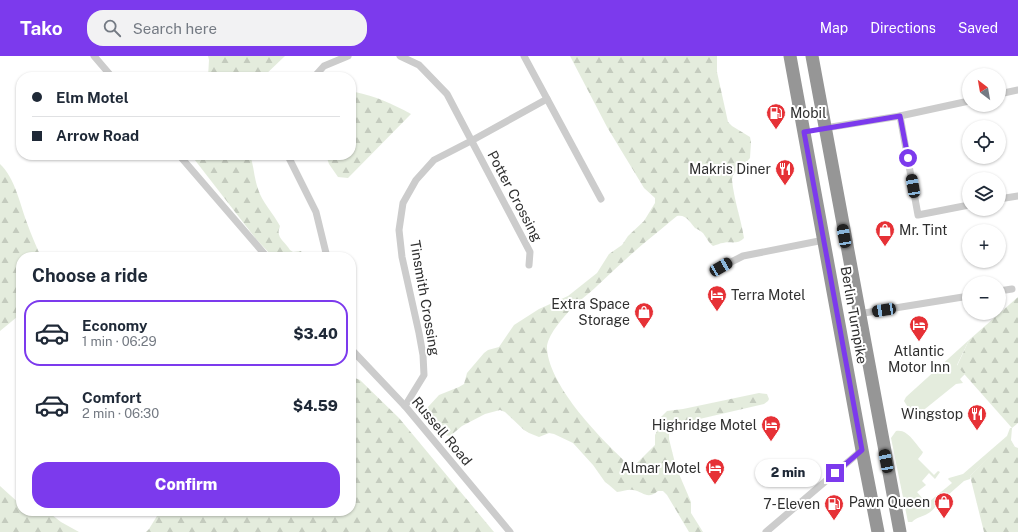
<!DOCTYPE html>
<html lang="en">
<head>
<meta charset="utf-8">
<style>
  :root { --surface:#fff; --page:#f2f2f3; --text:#1f2937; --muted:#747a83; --line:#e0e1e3; --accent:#7c3aed }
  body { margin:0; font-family:"Public Sans",sans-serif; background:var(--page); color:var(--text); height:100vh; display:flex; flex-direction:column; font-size:15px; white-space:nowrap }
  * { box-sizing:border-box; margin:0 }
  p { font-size:13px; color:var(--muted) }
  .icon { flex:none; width:22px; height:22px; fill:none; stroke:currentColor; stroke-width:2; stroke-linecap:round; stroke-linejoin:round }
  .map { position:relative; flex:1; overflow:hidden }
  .panel { position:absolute; left:16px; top:196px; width:340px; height:264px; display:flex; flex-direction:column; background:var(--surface); border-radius:16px; box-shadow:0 1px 3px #0004 }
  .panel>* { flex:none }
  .hud { position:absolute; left:16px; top:16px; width:340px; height:88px; border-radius:16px; box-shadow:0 1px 3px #0004; display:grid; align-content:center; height:88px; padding:0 16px; background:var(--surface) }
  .needle { width:26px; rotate:329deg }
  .controls { position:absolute; left:962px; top:12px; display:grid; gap:8px }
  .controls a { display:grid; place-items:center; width:44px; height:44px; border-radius:50%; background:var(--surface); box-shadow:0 1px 3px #0004; font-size:20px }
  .end { position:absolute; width:18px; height:18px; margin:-9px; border:5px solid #7c3aed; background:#fff; box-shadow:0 0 0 2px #fff }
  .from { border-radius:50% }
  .bubble { position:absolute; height:28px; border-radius:14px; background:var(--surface); box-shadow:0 1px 3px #0004; font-size:13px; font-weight:800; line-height:28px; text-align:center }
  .car { position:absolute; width:12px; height:24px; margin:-12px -6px; border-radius:5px; box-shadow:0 0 3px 1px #0007; background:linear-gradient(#222 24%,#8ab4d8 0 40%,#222 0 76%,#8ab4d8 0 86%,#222 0) }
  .hud b { display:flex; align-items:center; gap:14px; height:38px; font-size:15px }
  .hud b+b { border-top:1px solid var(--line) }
  .hud i { width:10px; height:10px; background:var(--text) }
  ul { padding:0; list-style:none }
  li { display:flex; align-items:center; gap:12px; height:66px; margin:0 8px 6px; padding:0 8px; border:2px solid transparent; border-radius:16px }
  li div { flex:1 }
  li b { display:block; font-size:15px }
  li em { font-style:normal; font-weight:800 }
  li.current { border-color:var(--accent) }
  li>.icon { width:36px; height:36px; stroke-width:1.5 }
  h2 { padding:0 16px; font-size:18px; line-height:48px }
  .button { display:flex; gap:8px; margin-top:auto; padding:8px 16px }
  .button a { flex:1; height:46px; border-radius:16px; background:var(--accent); color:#fff; font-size:16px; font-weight:800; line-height:46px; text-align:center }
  header { display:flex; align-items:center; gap:24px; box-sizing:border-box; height:56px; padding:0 20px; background:var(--accent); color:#fff }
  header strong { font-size:19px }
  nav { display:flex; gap:22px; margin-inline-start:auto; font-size:14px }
  .search { width:280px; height:36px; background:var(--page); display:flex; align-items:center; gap:10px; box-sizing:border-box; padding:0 14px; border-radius:16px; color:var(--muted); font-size:15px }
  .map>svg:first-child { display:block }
</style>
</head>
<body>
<header>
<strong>Tako</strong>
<div class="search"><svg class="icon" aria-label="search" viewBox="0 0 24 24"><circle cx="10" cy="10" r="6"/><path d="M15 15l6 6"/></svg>Search here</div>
<nav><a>Map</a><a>Directions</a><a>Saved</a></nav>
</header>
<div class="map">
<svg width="1018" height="476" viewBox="0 0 1018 476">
  <defs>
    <pattern id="forest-firs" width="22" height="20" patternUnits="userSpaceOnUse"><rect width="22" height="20" fill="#e4ecdd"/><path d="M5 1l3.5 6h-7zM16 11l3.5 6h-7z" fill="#c4cbbe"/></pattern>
  </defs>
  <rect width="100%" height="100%" fill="#fff"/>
  <g fill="#e4ecdd">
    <path d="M969,284L957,309L965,318L960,323L963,327L956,328L920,357H916L909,353L904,345L906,341Z"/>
    <path d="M1010,372H1012L1011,384L1015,391L1003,387L970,420V423L964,425L940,446L939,445C936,450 933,455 927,458C922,461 917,461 912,466H908L891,382L896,375C907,372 916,388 923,396L922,398L918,403L934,419L938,415L940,416L935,423L929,417L922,425L926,429L917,436L923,443H926L930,445L952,427L948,423L949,422L963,418L1007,380Z"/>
  </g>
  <g fill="url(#forest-firs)">
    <path d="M208,0H285L263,21H208L209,4Z"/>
    <path d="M570,0H717V16L728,66L732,70L750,81L751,86L750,102C744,110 733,113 732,124C734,144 741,163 744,182C738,189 731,185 723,187C720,187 717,189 713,190C709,187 708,184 705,180C703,176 699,174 695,172C690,166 686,158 677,160C669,166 662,173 654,179C634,195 616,212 597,230C589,238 577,246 570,254C562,263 546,281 547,293C550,332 602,384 630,410L635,409L655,389V379L662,366L661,361L667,355L683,353L759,337L767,338L769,343L768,345L764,348L678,368L669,378V383L676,411L691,446V457L703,476H689L667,439L663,435H658C647,444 644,436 633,434C628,433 622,436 617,436L609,429L605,426L593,409L573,387L554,378L549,377L539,381L529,377L524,374L505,356L500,354L485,358L462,370L450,380L445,379L426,356L428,351L439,339L459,331L464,328L467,317L484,297L488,294L499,291L514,269L539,253L568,240L597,217L609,198L622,189L628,180L644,165L655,147V142L644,132L607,71Z"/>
    <path d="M355,36C375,40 393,48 411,58L348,122L338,121L329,108L326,99H351V38Z"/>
    <path d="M191,99H250C254,110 254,122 258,133C262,146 273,157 280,170C275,182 285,185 290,194L293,196L301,195L304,201H273L256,183Z"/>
    <path d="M0,108C15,122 20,148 27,167C31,178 36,190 41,201H21V256L17,261L0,275Z"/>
    <path d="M1018,241V367L1012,372L957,310L969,284Z"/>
    <path d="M355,322L360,324L399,362L494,476H146L149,473L160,455H351V324Z"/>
    <path d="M1003,386L1018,392V476H984L970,420Z"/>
    <path d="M0,430L21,449V455H47L61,466L79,476H0Z"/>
  </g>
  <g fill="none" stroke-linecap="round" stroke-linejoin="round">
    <g stroke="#ccc" stroke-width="7">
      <path d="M94,0L112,21"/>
      <path d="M400,0L419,9L447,38L530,196L529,209"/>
      <path d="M524,0L601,143"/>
      <path d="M314,21L324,10L348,0"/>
      <path d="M999,38L1018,34"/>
      <path d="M900,60L918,159L969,149"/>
      <path d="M825,72L900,60L969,45"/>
      <path d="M179,99L267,201"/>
      <path d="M289,99V102L316,156L326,197L323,201"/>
      <path d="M999,143L1018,140"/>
      <path d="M721,211L743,200L824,184"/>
      <path d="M999,235L1012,233"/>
      <path d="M858,258L969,240"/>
      <path d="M351,293L405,350L510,476"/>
      <path d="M405,350L424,319L423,299L419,277L402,201L399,174L403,147L416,124L434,104L471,85L547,43"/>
      <path d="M766,476L862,394"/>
    </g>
    <g stroke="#969696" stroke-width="13">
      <path d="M790,0L862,394L878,476"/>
      <path d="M812,0L900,476"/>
    </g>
  </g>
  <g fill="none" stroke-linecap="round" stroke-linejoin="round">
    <path stroke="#7c3aed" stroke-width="5" d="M835,417L862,394L804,76L900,60L908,102"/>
  </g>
  <defs>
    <symbol id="fuel-pin" viewBox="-11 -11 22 30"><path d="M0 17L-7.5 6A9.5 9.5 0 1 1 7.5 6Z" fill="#e63136" stroke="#fff"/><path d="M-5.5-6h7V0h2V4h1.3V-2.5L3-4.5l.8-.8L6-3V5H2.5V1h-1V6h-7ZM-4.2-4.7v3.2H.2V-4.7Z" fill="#fff"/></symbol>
    <symbol id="restaurant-pin" viewBox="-11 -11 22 30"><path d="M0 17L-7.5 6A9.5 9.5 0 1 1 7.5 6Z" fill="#e63136" stroke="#fff"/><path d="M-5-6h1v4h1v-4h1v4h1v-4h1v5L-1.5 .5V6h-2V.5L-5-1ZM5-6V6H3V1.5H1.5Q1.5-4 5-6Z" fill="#fff"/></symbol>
    <symbol id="shop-pin" viewBox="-11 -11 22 30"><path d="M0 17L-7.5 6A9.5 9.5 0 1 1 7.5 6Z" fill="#e63136" stroke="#fff"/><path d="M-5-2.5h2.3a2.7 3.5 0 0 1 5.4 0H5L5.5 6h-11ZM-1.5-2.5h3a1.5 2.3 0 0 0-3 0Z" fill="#fff"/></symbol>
    <symbol id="hotel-pin" viewBox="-11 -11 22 30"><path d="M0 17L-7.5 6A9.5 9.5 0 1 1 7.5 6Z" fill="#e63136" stroke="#fff"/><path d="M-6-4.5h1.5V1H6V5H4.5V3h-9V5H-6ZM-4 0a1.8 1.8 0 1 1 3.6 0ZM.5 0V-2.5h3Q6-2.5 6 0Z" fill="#fff"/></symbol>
  </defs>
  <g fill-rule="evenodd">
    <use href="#fuel-pin" x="765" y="46" width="22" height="30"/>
    <use href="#restaurant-pin" x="774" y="102" width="22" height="30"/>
    <use href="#shop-pin" x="874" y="163" width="22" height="30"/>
    <use href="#hotel-pin" x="706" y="228" width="22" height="30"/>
    <use href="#shop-pin" x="633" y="245" width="22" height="30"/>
    <use href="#hotel-pin" x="908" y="258" width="22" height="30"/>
    <use href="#restaurant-pin" x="966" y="347" width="22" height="30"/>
    <use href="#hotel-pin" x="760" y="358" width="22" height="30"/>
    <use href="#hotel-pin" x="704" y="401" width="22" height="30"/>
    <use href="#shop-pin" x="933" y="435" width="22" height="30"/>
    <use href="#fuel-pin" x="823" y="437" width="22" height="30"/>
  </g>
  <g text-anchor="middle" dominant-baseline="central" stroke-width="4" stroke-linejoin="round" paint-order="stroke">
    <g font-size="14" fill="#2f2f2f" stroke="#fff" text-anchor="end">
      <text x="790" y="57" text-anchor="start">Mobil</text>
      <text x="771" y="113">Makris Diner</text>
      <text x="899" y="174" text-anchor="start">Mr. Tint</text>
      <text x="731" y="239" text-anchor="start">Terra Motel</text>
      <text x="630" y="248">Extra Space<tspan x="630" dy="16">Storage</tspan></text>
      <text x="919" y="295" text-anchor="middle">Atlantic<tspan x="919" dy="16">Motor Inn</tspan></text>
      <text x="963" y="358">Wingstop</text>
      <text x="757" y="369">Highridge Motel</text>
      <text x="701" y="412">Almar Motel</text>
      <text x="930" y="446">Pawn Queen</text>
      <text x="820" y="448">7-Eleven</text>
    </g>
    <g font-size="14" fill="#2f2f2f" stroke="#fff">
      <text transform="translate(515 140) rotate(62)">Potter Crossing</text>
      <text transform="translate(425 242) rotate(80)">Tinsmith Crossing</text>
      <text transform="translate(854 259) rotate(80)">Berlin Turnpike</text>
      <text transform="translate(442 375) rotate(50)">Russell Road</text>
    </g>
  </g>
</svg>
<div class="controls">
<a><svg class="needle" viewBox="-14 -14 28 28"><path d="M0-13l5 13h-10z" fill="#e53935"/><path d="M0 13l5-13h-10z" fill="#747a83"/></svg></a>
<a><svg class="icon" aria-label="locate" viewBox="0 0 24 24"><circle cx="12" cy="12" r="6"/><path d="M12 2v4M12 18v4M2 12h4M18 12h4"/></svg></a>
<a><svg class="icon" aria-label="layers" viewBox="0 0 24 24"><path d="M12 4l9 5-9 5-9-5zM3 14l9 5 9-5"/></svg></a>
<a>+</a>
<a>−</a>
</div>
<i class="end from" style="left:908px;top:102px"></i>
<i class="end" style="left:835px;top:417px"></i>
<div class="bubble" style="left:755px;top:403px;width:66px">2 min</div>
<i class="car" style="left:913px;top:130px;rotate:350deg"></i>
<i class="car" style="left:844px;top:180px;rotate:350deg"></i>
<i class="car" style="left:721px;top:211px;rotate:60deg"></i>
<i class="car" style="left:884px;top:254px;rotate:261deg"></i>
<i class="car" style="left:886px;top:405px;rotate:349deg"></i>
<div class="hud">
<b><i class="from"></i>Elm Motel</b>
<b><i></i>Arrow Road</b>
</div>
<section class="panel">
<h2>Choose a ride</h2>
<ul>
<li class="current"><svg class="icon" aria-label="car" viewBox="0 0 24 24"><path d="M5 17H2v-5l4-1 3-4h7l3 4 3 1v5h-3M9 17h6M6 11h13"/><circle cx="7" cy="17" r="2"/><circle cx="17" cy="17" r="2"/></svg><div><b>Economy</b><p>1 min · 06:29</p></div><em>$3.40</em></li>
<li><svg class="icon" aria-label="car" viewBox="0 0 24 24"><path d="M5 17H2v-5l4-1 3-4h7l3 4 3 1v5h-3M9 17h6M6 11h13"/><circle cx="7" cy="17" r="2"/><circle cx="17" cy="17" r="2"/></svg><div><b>Comfort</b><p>2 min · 06:30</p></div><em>$4.59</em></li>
</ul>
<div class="button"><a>Confirm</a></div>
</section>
</div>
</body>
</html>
